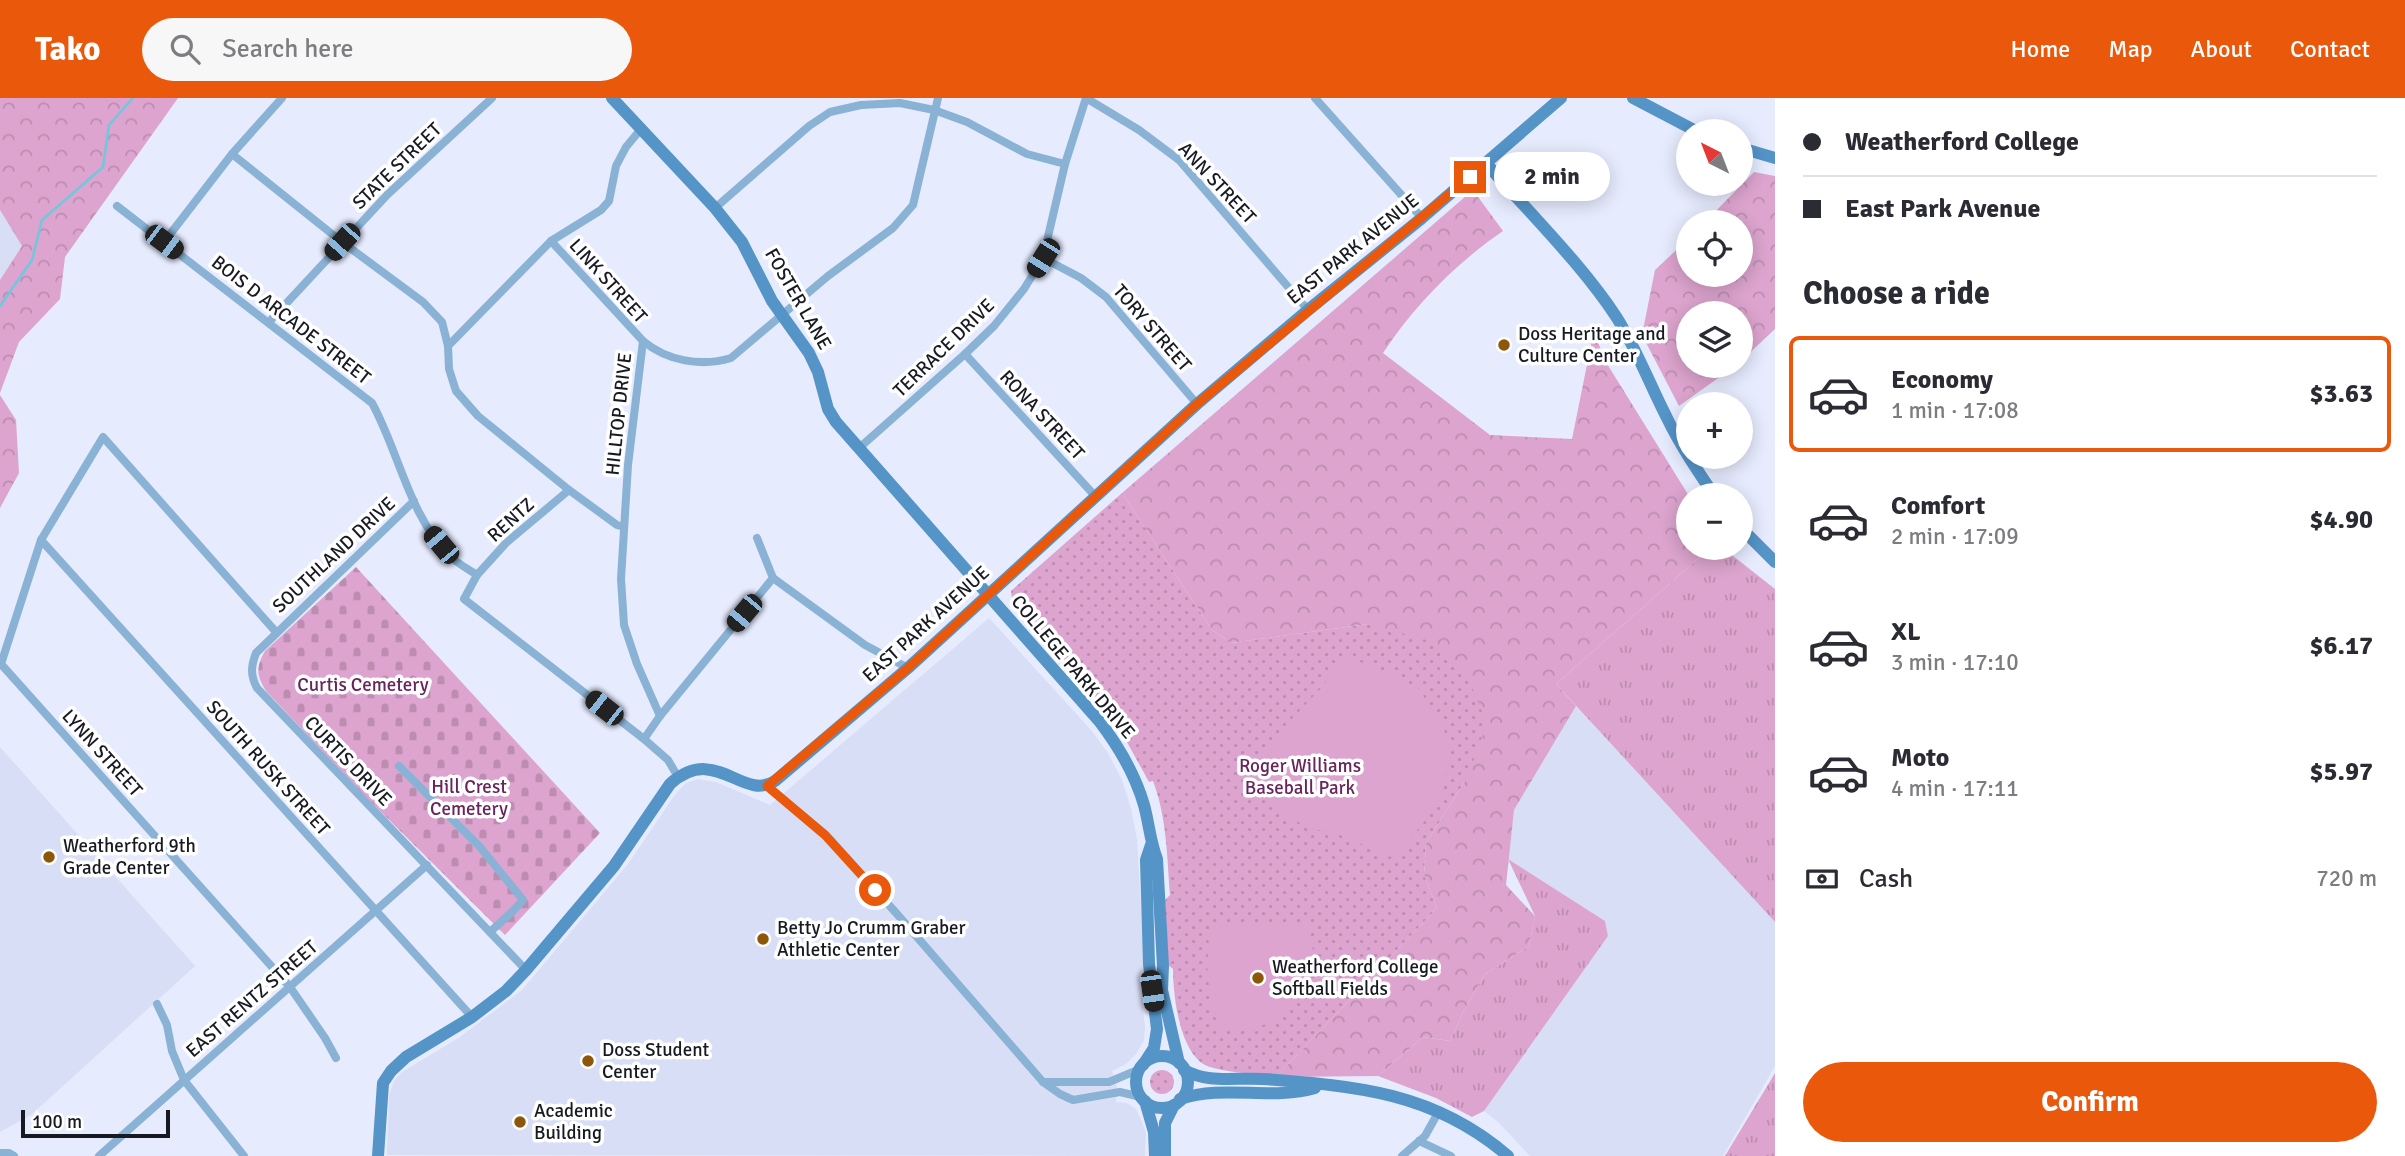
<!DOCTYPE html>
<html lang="en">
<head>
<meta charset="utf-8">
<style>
  :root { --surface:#fff; --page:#f7f7f7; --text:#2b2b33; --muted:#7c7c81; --line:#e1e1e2; --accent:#ea580c }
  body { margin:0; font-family:Signika,sans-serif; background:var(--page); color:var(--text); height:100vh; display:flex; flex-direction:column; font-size:26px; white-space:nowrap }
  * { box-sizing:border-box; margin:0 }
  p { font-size:23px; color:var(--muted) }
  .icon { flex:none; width:38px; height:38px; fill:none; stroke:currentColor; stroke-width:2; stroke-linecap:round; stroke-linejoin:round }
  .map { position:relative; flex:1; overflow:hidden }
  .side { display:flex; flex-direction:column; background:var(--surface); width:630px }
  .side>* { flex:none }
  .top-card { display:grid; align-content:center; height:154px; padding:0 28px; background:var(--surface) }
  .needle { width:46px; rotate:318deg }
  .controls { position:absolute; left:1676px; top:21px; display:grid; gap:14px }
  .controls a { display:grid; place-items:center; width:77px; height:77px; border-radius:50%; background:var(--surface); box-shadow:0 4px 18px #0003; font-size:35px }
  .scale { position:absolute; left:21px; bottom:18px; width:149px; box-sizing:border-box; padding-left:7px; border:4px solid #181a22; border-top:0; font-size:19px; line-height:24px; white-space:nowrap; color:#181a22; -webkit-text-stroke:5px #fff; paint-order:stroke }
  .end { position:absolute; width:32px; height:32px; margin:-16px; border:9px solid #ea580c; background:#fff; box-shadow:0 0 0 4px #fff }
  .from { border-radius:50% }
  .bubble { position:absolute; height:49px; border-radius:24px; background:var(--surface); box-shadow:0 4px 18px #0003; font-size:23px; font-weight:700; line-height:49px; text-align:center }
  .car { position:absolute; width:21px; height:42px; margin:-21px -10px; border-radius:9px; box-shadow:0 0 5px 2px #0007; background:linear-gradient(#222 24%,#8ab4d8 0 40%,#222 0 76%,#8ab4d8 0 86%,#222 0) }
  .top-card b { display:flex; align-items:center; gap:24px; height:66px; font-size:26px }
  .top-card b+b { border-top:2px solid var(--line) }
  .top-card i { width:18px; height:18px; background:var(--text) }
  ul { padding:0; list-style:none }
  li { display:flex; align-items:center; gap:21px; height:116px; margin:0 14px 10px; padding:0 14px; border:4px solid transparent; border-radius:10px }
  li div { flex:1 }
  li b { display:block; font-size:26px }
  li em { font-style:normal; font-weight:700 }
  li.active { border-color:var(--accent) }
  li>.icon { width:63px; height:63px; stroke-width:1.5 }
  h2 { padding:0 28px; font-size:32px; line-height:84px }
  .pay { display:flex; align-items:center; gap:18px; height:77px; padding:0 28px; font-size:26px }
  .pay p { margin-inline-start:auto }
  .action { display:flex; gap:14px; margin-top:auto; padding:14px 28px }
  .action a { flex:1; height:80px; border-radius:42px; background:var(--accent); color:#fff; font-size:28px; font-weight:700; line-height:80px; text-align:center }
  header { display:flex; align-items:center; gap:42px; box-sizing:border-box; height:98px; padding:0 35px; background:var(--accent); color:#fff }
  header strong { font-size:33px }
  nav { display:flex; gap:38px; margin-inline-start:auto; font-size:24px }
  .search { width:490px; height:63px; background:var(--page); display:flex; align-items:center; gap:18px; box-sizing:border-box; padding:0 24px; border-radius:38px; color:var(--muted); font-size:26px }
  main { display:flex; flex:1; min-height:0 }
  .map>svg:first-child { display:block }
</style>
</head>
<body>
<header>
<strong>Tako</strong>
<div class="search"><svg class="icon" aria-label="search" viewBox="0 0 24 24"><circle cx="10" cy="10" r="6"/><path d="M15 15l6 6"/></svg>Search here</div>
<nav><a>Home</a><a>Map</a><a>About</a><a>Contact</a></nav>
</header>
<main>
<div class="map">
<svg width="1775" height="1058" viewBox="0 0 1775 1058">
  <defs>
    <pattern id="grass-tufts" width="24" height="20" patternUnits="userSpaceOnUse" patternTransform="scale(1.75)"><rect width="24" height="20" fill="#dca4ce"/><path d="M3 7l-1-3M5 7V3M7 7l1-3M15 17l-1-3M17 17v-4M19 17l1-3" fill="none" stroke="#bc8db1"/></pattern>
    <pattern id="forest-crowns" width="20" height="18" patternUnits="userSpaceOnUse" patternTransform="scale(1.75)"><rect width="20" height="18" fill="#dca4ce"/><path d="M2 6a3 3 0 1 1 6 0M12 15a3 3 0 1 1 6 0" fill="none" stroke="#bc8db1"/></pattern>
    <pattern id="cemetery-stones" width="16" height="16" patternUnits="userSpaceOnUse" patternTransform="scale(1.75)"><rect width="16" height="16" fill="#dca4ce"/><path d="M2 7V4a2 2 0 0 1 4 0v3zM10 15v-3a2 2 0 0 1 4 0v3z" fill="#bc8db1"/></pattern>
    <pattern id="park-dots" width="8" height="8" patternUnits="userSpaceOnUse" patternTransform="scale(1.75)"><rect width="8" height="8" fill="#dca4ce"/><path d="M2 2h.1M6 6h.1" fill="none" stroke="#bc8db1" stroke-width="1.8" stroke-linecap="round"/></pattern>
  </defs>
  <rect width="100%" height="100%" fill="#e6ebfe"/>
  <g fill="#d8def6">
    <path d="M0,112L22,148L0,208Z"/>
    <path d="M989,520L1091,632L1108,655L1122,682L1131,711L1137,741L1144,869L1139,877L1145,929L1144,942L1136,956L1126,966L1112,973L1117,989L1116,1004L1127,1005L1136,1011L1141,1022L1146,1035L1145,1058L387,1057L389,998L394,983L402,974L460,939L522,892L628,766L674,698L686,685L698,681L716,684L770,707Z"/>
    <path d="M1576,608L1775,824V968L1723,1058H1530L1498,1024L1484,1013L1608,838L1605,823L1508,761L1514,712Z"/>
    <path d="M0,649L195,868L31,1017L0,1034Z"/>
  </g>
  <g fill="url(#grass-tufts)">
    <path d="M1710,450H1723L1775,491V824L1556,586Z"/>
    <path d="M1508,761L1605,823L1608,838L1484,1013L1472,1019L1436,1000L1378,978L1423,939L1450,943L1464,912L1485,876L1529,848L1535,818Z"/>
    <path d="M1775,975V1058H1725Z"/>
  </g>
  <g fill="url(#forest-crowns)">
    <path d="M0,0H178L65,159L60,201L19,244L0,295V182L22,148L0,112Z"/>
    <path d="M1754,74L1775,78V231L1741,263V215H1689V268H1735L1679,308L1642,237L1655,172L1689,140V177H1741V124H1705Z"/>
    <path d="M1473,92L1503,133C1456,165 1414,208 1383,255L1490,337L1572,341L1594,232L1604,261L1689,398V450H1710L1556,586L1576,608L1514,712L1506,787L1535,818L1529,848L1485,876L1464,912L1450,943L1423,939L1378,978L1276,979L1437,810L1424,777L1426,745L1467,680L1368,526L1231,545L1212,532L1122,395Z"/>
    <path d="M0,297L16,322L19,375L0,410Z"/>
  </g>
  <path fill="url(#cemetery-stones)" d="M356,469L600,735L505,837L367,700L266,593C256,577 256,569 265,553Z"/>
  <g fill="url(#park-dots)">
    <path d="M1122,395L1212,532L1231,545L1368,526L1430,543L1467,577L1487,626L1467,680L1426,745L1424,777L1437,810L1276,979C1255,976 1231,975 1210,969C1180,960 1173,898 1173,871L1168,867L1165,802L1170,797C1167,759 1167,720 1153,683L1149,684L1122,635L1013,509L1011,493Z"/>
    <circle cx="1162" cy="984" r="12"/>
  </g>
  <g fill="#dca4ce">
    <path d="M1341,560L1369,566L1418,590L1443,627L1451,659L1440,704L1400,754L1384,761L1352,740L1306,729L1256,696L1252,678L1286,627L1324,587Z"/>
    <path d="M1268,824L1308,828C1329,888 1280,942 1218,931L1207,878L1209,835L1214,829Z"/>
  </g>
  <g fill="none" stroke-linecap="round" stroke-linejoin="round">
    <path stroke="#70c8dc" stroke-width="2.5" d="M0,208L32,162L42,122L103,69L109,27L133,0"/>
    <g stroke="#89b2d4" stroke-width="8">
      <path d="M1086,0L1139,32L1179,62L1308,212"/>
      <path d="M1315,0L1422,120"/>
      <path d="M232,56L342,144L423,204L442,224L448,248L449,271L456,293L478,318L569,392L617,427L624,429"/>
      <path d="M117,108L372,305C399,354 409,418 450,458C458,466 468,471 477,477L464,501L644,641L668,662L678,679"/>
      <path d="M715,110L809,28L830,14L861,7L900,5L934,12L967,24L1027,56L1065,66"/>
      <path d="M551,143L643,243"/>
      <path d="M164,144L232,56L282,0"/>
      <path d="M1043,160L1081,180L1106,199L1197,306"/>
      <path d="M269,224L387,97L492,0"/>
      <path d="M448,248L551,143L601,112L609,103L616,68L626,49L641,31"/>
      <path d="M965,256L1096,399"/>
      <path d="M858,351L965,256L994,228L1024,191L1043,160L1065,66L1086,0"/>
      <path d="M414,403L256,555C251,568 250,577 257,590L526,872"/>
      <path d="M757,440L773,480"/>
      <path d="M41,442L472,919"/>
      <path d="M477,477L506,445L569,392"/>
      <path d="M276,534L103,339L41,442L1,566L290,889L325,940L336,960"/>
      <path d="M660,618L637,566L624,527L621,481L628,367L643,243C667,263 701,269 731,260L828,178L893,130L913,107L938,0"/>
      <path d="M644,641L660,618L773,480L865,547L908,570"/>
      <path d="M399,668L480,749L523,802L513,813L490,834"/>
      <path d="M767,688L826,737L897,816L1043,984L1060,996L1073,1002L1120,994L1141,999"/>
      <path d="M157,906L167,927L172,953L184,982L244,1058"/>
      <path d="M1043,984H1109L1140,971"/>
      <path d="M1419,1043L1451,1058"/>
      <path d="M0,1055H9L14,1058"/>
      <path d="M99,1058L427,767"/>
      <path d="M1402,1058L1425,1038L1439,1013"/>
    </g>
    <g stroke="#5494c7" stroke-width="12">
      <path d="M612,0L715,110L742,144L772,203L809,255L818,274L828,311L836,324L1100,624C1119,649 1135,676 1144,707C1149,725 1150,743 1157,761L1163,868L1162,892L1179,965"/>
      <path d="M1633,0L1696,33"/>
      <path d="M1741,50L1775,60"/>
      <path d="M1486,65C1529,115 1581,165 1617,220C1637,252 1650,287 1667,320C1680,347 1697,372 1714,397"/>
      <path d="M1741,430L1775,464"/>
      <circle cx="1162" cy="984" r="26"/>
      <path d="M1143,967L1154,950L1157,931L1149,866L1146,762L1151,747"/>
      <path d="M1184,972C1209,986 1235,979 1263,981C1356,988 1434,994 1508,1058"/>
      <path d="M1180,1001C1225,986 1271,1003 1315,990"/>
      <path d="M1145,1003L1154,1034L1155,1058"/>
      <path d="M378,1058L383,985L391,973L406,959L472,919L506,893L526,872L614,768L670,686C716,645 742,704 775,683L908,570L1197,306L1308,212L1422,120L1561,0"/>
      <path d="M1165,1058V1025L1174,1007"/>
    </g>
  </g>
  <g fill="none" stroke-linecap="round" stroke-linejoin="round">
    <path stroke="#ea580c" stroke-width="9" d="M875,792L825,737L767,688L908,570L1197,306L1470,79"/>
  </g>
  <g fill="#8d570a" stroke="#fff" stroke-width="2.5">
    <circle cx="1504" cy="247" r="7"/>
    <circle cx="49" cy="759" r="7"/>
    <circle cx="763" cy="841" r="7"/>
    <circle cx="1258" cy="880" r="7"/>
    <circle cx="588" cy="963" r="7"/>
    <circle cx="520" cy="1024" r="7"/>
  </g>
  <g text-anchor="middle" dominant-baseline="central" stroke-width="7" stroke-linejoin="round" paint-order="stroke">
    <g font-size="19" fill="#181a22" stroke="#fff">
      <text transform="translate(397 68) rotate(-44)">STATE STREET</text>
      <text transform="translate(1217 85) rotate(47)">ANN STREET</text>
      <text transform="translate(1353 151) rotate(-39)">EAST PARK AVENUE</text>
      <text transform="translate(608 183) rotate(48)">LINK STREET</text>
      <text transform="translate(798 201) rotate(60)">FOSTER LANE</text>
      <text transform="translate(291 222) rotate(38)">BOIS D ARCADE STREET</text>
      <text transform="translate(1152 230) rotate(49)">TORY STREET</text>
      <text transform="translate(944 250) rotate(-44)">TERRACE DRIVE</text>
      <text transform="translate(619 316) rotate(-84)">HILLTOP DRIVE</text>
      <text transform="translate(1042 317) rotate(47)">RONA STREET</text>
      <text transform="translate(511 422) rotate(-42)">RENTZ</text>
      <text transform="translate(334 457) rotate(-43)">SOUTHLAND DRIVE</text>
      <text transform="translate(926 526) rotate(-42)">EAST PARK AVENUE</text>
      <text transform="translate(1073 569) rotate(50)">COLLEGE PARK DRIVE</text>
      <text transform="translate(102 655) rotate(48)">LYNN STREET</text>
      <text transform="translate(348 663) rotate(46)">CURTIS DRIVE</text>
      <text transform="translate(268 670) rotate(48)">SOUTH RUSK STREET</text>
      <text transform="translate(252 901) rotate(-41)">EAST RENTZ STREET</text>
    </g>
    <g font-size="19" fill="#181a22" stroke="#fff" text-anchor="start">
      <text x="1518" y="236">Doss Heritage and<tspan x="1518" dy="22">Culture Center</tspan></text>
      <text x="63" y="748">Weatherford 9th<tspan x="63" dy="22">Grade Center</tspan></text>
      <text x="777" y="830">Betty Jo Crumm Graber<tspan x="777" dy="22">Athletic Center</tspan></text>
      <text x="1272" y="869">Weatherford College<tspan x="1272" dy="22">Softball Fields</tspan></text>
      <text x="602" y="952">Doss Student<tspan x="602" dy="22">Center</tspan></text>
      <text x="534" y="1013">Academic<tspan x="534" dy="22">Building</tspan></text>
    </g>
    <g font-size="19" fill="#68245b" stroke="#fff">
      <text x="363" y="587">Curtis Cemetery</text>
      <text x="1300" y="668">Roger Williams<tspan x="1300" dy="22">Baseball Park</tspan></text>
      <text x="469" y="689">Hill Crest<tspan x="469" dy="22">Cemetery</tspan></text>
    </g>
  </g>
</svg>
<div class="controls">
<a><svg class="needle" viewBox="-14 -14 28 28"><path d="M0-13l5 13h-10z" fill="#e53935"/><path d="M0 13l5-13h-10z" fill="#7c7c81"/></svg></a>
<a><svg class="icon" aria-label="locate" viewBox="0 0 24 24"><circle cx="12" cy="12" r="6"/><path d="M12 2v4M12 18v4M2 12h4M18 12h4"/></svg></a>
<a><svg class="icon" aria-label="layers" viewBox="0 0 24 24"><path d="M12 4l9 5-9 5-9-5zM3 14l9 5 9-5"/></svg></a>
<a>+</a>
<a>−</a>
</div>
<div class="scale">100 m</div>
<i class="end from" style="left:875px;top:792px"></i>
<i class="end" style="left:1470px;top:79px"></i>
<div class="bubble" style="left:1494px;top:54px;width:116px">2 min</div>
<i class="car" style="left:164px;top:144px;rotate:127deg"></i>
<i class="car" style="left:342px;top:144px;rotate:222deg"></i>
<i class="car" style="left:1043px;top:160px;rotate:212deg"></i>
<i class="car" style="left:441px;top:447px;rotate:320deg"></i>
<i class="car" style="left:744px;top:515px;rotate:220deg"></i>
<i class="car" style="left:604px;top:610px;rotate:308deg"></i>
<i class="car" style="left:1152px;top:893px;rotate:172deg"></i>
</div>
<section class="side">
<div class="top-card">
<b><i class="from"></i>Weatherford College</b>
<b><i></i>East Park Avenue</b>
</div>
<h2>Choose a ride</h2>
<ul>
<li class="active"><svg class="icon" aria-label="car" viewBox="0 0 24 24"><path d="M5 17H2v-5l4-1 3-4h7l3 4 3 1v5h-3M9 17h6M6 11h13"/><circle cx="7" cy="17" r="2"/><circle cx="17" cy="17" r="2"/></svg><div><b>Economy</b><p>1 min · 17:08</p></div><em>$3.63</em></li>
<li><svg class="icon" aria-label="car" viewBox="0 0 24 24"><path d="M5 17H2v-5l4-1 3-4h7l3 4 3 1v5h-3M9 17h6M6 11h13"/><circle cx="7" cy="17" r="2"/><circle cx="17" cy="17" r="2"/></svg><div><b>Comfort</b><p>2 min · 17:09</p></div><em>$4.90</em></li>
<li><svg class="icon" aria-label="car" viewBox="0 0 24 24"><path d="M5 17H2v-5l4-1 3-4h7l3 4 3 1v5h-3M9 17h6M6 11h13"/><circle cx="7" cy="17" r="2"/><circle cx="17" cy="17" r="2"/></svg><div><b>XL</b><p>3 min · 17:10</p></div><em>$6.17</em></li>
<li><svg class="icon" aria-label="car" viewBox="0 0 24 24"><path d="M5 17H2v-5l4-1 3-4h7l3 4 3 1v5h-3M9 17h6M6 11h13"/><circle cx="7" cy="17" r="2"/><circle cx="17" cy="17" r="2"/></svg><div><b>Moto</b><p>4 min · 17:11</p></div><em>$5.97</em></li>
</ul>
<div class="pay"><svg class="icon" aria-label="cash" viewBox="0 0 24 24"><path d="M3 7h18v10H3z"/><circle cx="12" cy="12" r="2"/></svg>Cash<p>720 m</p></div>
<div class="action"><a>Confirm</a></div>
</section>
</main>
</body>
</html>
